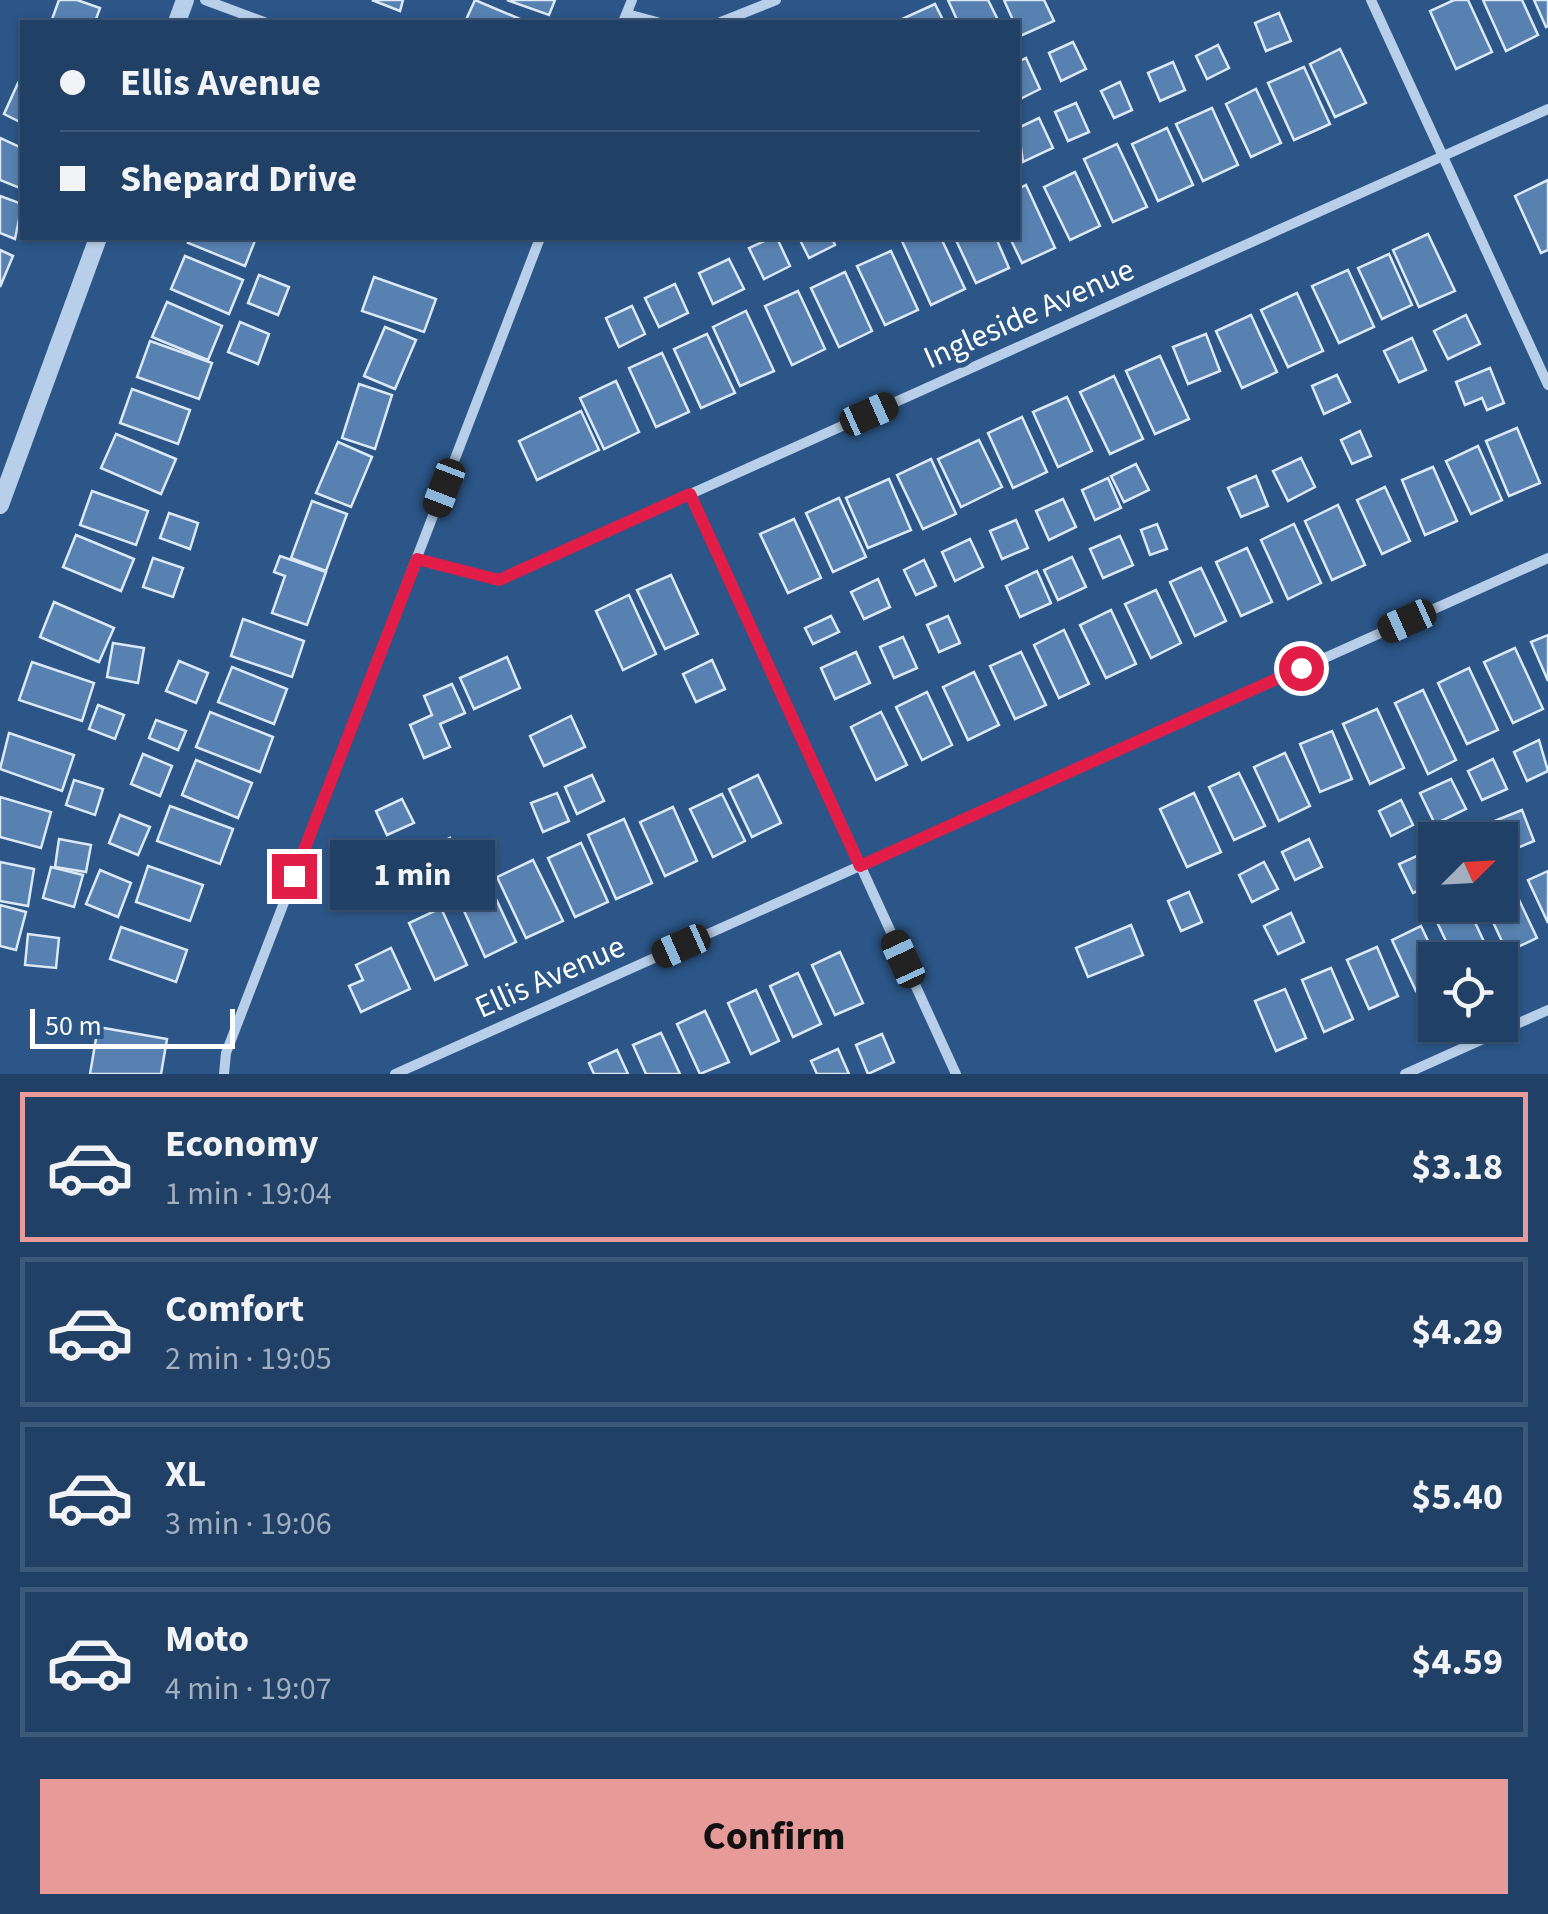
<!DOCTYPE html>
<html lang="en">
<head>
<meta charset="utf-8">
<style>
  :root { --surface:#204065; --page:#28476b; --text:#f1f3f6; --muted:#a2afbf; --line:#3d5979; --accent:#e69b98 }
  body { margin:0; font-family:"Source Sans 3",sans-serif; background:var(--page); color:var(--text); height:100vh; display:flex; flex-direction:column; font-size:38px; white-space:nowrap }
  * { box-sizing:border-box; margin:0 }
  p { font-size:32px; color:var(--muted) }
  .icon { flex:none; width:55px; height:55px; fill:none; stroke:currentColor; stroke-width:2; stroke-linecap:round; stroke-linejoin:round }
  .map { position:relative; height:1074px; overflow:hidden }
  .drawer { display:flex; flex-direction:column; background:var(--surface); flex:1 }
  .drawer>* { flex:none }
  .guide { position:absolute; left:20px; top:20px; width:1000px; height:220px; border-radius:0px; box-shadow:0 2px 8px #0004,0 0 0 2px var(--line); display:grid; align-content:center; height:220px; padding:0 40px; background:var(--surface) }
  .needle { width:65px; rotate:66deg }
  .tools { position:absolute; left:1418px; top:822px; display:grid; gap:20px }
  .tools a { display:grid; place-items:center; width:100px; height:100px; border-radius:0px; background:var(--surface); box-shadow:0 2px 8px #0004,0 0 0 2px var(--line); font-size:50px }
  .scale { position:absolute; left:30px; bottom:25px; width:205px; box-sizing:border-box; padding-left:10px; border:5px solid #fff; border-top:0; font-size:28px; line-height:35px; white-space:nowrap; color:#fff; -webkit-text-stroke:8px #2b5687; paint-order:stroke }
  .end { position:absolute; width:45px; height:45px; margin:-22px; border:12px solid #e11d48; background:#fff; box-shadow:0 0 0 5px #fff }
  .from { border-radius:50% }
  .bubble { position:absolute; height:70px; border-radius:0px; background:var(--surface); box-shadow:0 2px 8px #0004,0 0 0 2px var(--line); font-size:32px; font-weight:700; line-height:70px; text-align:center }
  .car { position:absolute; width:30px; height:60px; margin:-30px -15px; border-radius:12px; box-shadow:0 0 8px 2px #0007; background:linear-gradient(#222 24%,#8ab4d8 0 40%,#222 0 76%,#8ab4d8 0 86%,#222 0) }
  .guide b { display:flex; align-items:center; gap:35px; height:95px; font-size:38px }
  .guide b+b { border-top:2px solid var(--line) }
  .guide i { width:25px; height:25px; background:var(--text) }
  ul { padding:18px 0 0; list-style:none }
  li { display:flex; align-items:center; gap:30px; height:150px; margin:0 20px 15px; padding:0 20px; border:5px solid var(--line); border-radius:0px }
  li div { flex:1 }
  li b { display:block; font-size:38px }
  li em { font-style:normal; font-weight:700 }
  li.on { border-color:var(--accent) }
  li>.icon { width:90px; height:90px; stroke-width:1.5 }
  .action { display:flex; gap:20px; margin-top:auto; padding:20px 40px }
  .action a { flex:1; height:115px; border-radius:0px; background:var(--accent); color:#111; font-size:40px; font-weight:700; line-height:115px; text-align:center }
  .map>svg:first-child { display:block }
</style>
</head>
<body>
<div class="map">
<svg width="1548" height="1074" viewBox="0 0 1548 1074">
  <rect width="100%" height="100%" fill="#2b5687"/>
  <g fill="#5781b0" stroke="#dbe8f6" stroke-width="2.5">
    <path d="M59,0H77L100,8L95,22H51Z"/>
    <path d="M372,0H403L400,11Z"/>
    <path d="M475,0L527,22H465Z"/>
    <path d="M507,0H555L549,15Z"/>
    <path d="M948,0H988L999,22H958Z"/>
    <path d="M1004,0H1044L1054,21L1020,36Z"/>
    <path d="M1454,0H1468L1492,52L1456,69L1430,11Z"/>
    <path d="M1483,0H1522L1538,35L1506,51Z"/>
    <path d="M1534,0H1548V26L1546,27Z"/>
    <path d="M935,4L944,22H904L902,19Z"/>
    <path d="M1279,13L1291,41L1266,51L1255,23Z"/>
    <path d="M1073,42L1086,69L1061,81L1049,53Z"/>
    <path d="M1218,45L1229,68L1207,79L1196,56Z"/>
    <path d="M1340,49L1366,103L1335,117L1310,64Z"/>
    <path d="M1026,58L1040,89L1018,100V62Z"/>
    <path d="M1173,62L1185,90L1160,101L1148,73Z"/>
    <path d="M1304,67L1330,124L1294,140L1268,83Z"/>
    <path d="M1120,82L1132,110L1114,118L1101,91Z"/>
    <path d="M18,83L22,85V123L4,114Z"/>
    <path d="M1256,89L1281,143L1251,157L1226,104Z"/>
    <path d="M1076,103L1089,132L1068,141L1055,112Z"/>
    <path d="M1212,108L1238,165L1203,181L1176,124Z"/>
    <path d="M1039,118L1053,148L1023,162L1018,128Z"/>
    <path d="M1167,128L1193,185L1158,201L1132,144Z"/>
    <path d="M0,138L22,148V189L0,180Z"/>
    <path d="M1117,144L1147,207L1113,222L1084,159Z"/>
    <path d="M1075,172L1100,226L1070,240L1044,187Z"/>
    <path d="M1548,180V250L1541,253L1515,196Z"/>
    <path d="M1026,185L1055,248L1022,263L1010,238H1018V189Z"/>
    <path d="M0,196L22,204L15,239L0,233Z"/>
    <path d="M1428,234L1455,291L1419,307L1393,250Z"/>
    <path d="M191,238H256L245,266L188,243Z"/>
    <path d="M771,238H777L790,266L764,279L749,248Z"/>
    <path d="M799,238H832L835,245L809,258Z"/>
    <path d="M911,238H941L965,289L931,305L902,241Z"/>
    <path d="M955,238H996L1009,268L976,283Z"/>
    <path d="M0,250L13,256L0,287Z"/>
    <path d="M891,251L918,310L885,325L857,266Z"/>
    <path d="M1389,254L1412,305L1382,319L1358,268Z"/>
    <path d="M185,256L243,280L229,314L171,289Z"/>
    <path d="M729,259L744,289L713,304L699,273Z"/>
    <path d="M1348,270L1374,327L1339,343L1312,286Z"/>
    <path d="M845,272L872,331L839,347L811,288Z"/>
    <path d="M259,275L289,287L278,315L248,303Z"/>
    <path d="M374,277L436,299L424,332L362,311Z"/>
    <path d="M675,284L688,313L659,327L645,298Z"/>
    <path d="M798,291L825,349L792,365L765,306Z"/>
    <path d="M1297,293L1323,351L1288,367L1261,310Z"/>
    <path d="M167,302L222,326L208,360L152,337Z"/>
    <path d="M632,306L645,334L619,347L606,318Z"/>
    <path d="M746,311L774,371L740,386L713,327Z"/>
    <path d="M1251,315L1277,372L1242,388L1216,331Z"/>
    <path d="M1466,315L1480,344L1448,359L1434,331Z"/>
    <path d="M240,322L269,334L258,364L228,352Z"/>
    <path d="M385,327L416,340L395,389L364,376Z"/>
    <path d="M707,334L735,393L701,408L674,349Z"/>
    <path d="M1206,334L1220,371L1188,384L1173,347Z"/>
    <path d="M1412,338L1426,370L1399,382L1384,351Z"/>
    <path d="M150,341L212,363L199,399L137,377Z"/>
    <path d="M662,353L689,412L656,427L629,368Z"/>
    <path d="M1160,356L1189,419L1155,434L1126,371Z"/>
    <path d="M1490,368L1504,403L1487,410L1482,398L1465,405L1456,382Z"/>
    <path d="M1337,375L1350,402L1324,414L1312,386Z"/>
    <path d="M1114,376L1143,439L1110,454L1080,392Z"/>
    <path d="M616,381L639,432L604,449L580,398Z"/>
    <path d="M359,384L392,395L375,449L342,438Z"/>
    <path d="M132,389L190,410L178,444L120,423Z"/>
    <path d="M1067,397L1092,451L1058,467L1033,412Z"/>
    <path d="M581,411L599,450L537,480L519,441Z"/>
    <path d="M1022,417L1047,472L1013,488L988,433Z"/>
    <path d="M1517,428L1540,483L1509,496L1486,441Z"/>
    <path d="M1360,431L1371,456L1352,464L1341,440Z"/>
    <path d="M116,434L176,459L161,494L101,468Z"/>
    <path d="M979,440L1002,487L961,507L938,459Z"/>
    <path d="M338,442L372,457L351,507L316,493Z"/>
    <path d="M1478,446L1502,500L1471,514L1446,461Z"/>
    <path d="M1301,458L1315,487L1288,501L1273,471Z"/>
    <path d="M931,459L956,514L923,529L897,475Z"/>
    <path d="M1136,464L1149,490L1124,502L1111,476Z"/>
    <path d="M1433,467L1457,521L1425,535L1402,480Z"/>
    <path d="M1256,476L1268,506L1241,517L1228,488Z"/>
    <path d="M1108,478L1121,508L1095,520L1082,490Z"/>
    <path d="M889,479L911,530L868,548L846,498Z"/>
    <path d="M1385,487L1410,541L1382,554L1357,500Z"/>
    <path d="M92,491L148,511L136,545L80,525Z"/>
    <path d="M839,498L866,557L833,572L806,513Z"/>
    <path d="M1063,499L1076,527L1049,540L1036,511Z"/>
    <path d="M312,501L347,514L326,571L291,558Z"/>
    <path d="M1338,505L1365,565L1332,580L1305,521Z"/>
    <path d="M169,513L198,523L190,549L160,538Z"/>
    <path d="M794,519L821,578L788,593L760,534Z"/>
    <path d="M1016,520L1028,548L1002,559L990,531Z"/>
    <path d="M1157,524L1167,549L1150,555L1141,530Z"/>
    <path d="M1294,524L1321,583L1288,599L1261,540Z"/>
    <path d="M76,535L134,559L121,591L63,567Z"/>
    <path d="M1120,536L1133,565L1103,578L1090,549Z"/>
    <path d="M970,539L983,567L955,581L942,552Z"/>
    <path d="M1247,548L1272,602L1241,616L1216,562Z"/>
    <path d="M280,556L326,572L307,625L272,613L285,576L274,572Z"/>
    <path d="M1072,557L1086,587L1058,600L1044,570Z"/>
    <path d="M153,558L183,568L173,597L143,587Z"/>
    <path d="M924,560L936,586L916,595L904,570Z"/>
    <path d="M1201,568L1226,621L1195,636L1170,582Z"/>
    <path d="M1037,571L1051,603L1020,617L1006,586Z"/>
    <path d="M671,575L698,634L665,649L637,590Z"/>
    <path d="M878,579L890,607L864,619L851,592Z"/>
    <path d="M1156,590L1181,643L1151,658L1125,604Z"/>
    <path d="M629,595L656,654L623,670L596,611Z"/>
    <path d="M54,602L114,628L99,662L40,637Z"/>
    <path d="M1111,610L1136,664L1106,678L1080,625Z"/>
    <path d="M831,616L839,632L813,644L805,628Z"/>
    <path d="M948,616L960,643L939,652L927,625Z"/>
    <path d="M243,619L304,641L292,677L231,656Z"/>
    <path d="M1064,630L1089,684L1059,698L1034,645Z"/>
    <path d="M1548,635V681L1531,642Z"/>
    <path d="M903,637L917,668L894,678L880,647Z"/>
    <path d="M113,643L144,648L138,683L107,677Z"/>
    <path d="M1515,648L1543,709L1513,723L1484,662Z"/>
    <path d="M856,652L870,683L835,699L821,668Z"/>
    <path d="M1021,652L1046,705L1015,719L990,666Z"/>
    <path d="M507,657L520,688L474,709L460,678Z"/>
    <path d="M712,660L725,689L696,702L683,674Z"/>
    <path d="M179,661L208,673L196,703L166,691Z"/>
    <path d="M32,662L94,683L82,721L19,700Z"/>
    <path d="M232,667L287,689L274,724L218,702Z"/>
    <path d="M1469,668L1498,730L1467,744L1438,683Z"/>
    <path d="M974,672L999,725L968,740L943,687Z"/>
    <path d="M452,684L465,713L440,724L450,747L424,758L410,725L432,715L424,696Z"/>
    <path d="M1423,690L1456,760L1428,774L1395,703Z"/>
    <path d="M927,692L952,745L922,760L896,707Z"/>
    <path d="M98,705L124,715L115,739L89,729Z"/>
    <path d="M1377,709L1404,768L1370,784L1343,724Z"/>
    <path d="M210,712L273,737L260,772L196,747Z"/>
    <path d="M881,712L907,765L876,780L851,727Z"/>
    <path d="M571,716L585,747L544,766L530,736Z"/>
    <path d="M156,720L186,731L178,750L149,738Z"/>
    <path d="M1332,731L1352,779L1320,792L1300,744Z"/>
    <path d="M9,733L74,755L62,791L0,769Z"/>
    <path d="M1539,740L1548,771L1527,781L1514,752Z"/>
    <path d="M1285,753L1310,806L1279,821L1254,767Z"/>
    <path d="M143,754L172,766L160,796L131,784Z"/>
    <path d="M1493,759L1507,789L1482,800L1468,771Z"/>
    <path d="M196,760L252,783L238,818L182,795Z"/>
    <path d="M1239,773L1265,826L1234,840L1209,787Z"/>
    <path d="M592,775L604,801L577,814L565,787Z"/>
    <path d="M758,775L781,823L752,837L729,789Z"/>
    <path d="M1451,779L1466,809L1435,824L1420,793Z"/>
    <path d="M74,780L103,789L95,815L66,805Z"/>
    <path d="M557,793L569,821L543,832L531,803Z"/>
    <path d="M1194,793L1221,852L1187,867L1160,809Z"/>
    <path d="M722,794L745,841L713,857L690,809Z"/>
    <path d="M0,797L51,812L41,848L0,837Z"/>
    <path d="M402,799L414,823L387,835L376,811Z"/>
    <path d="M1401,800L1413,825L1391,836L1379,811Z"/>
    <path d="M170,806L233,829L220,864L157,841Z"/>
    <path d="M673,807L697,861L665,876L640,822Z"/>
    <path d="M1522,810L1534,841L1505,853L1492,822Z"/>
    <path d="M120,815L150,827L138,855L109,843Z"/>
    <path d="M624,819L652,883L616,899L588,835Z"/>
    <path d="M1476,830L1481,840H1454Z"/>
    <path d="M450,838L463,866L439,877L426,849Z"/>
    <path d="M59,839L91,845L86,872L55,867Z"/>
    <path d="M1309,839L1322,867L1295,880L1282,852Z"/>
    <path d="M581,843L608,902L575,917L548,858Z"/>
    <path d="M1428,851L1435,867V883L1413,893L1399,864Z"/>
    <path d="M533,860L563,921L526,938L497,877Z"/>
    <path d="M0,862L34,869L28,906L0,901Z"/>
    <path d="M1264,862L1278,889L1252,902L1239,875Z"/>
    <path d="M148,866L203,885L190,921L136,902Z"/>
    <path d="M51,867L83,875L74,907L43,898Z"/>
    <path d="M100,870L131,883L118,917L86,904Z"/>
    <path d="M1548,871V923L1528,880Z"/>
    <path d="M1513,887L1537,938L1507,952L1485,905H1500V893Z"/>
    <path d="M491,888L516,942L485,957L460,902Z"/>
    <path d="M1189,892L1202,922L1181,931L1168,901Z"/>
    <path d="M0,905L26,912L16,950L0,946Z"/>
    <path d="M1467,905L1492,959L1489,960H1455L1436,920Z"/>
    <path d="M441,908L467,965L435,980L409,923Z"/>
    <path d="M1291,913L1304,942L1278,954L1264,926Z"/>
    <path d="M1131,925L1143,955L1088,977L1076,948Z"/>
    <path d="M1421,926L1437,960L1435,982L1416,991L1392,940Z"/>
    <path d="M121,927L187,950L176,982L110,959Z"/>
    <path d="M28,934L59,938L56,968L25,965Z"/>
    <path d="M1377,947L1398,996L1369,1009L1347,960Z"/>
    <path d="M391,948L410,989L361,1012L349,986L363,980L356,965Z"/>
    <path d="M840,952L863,1003L835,1015L812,965Z"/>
    <path d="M1331,968L1353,1019L1324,1032L1302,980Z"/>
    <path d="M798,973L821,1024L793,1037L770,986Z"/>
    <path d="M1285,989L1306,1038L1276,1051L1255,1001Z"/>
    <path d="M756,990L779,1041L751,1054L728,1003Z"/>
    <path d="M705,1011L729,1062L700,1074L677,1024Z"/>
    <path d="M98,1027L167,1039L161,1074H90Z"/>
    <path d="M661,1033L680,1074H646L633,1045Z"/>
    <path d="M882,1034L894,1062L868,1074L856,1045Z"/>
    <path d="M838,1049L849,1074H817L811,1061Z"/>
    <path d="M617,1050L628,1074H594L589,1063Z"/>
  </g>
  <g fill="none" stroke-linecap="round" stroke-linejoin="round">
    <g stroke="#b7cfe8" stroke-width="10">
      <path d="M205,0L264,22"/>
      <path d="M1371,0L1548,385"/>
      <path d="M627,14L657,22"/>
      <path d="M623,22L632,0"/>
      <path d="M721,22L776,0"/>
      <path d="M690,494L956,1074"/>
      <path d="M417,559L499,580L1548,109"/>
      <path d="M224,1074L226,1053L540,238"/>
      <path d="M395,1074L1548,558"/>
      <path d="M1405,1074L1548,1010"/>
    </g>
    <g stroke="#b7cfe8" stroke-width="18">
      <path d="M177,22L185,0"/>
      <path d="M0,505L98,238"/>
    </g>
  </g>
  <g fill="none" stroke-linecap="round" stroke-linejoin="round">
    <path stroke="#e11d48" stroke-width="12" d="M294,876L417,559L499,580L690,494L860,866L1301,668"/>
  </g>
  <g text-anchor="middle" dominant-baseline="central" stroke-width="10" stroke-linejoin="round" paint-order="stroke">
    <g font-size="32" fill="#fff" stroke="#2b5687">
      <text transform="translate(1029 314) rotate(-24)">Ingleside Avenue</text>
      <text transform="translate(550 977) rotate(-24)">Ellis Avenue</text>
    </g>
  </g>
</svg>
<div class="tools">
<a><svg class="needle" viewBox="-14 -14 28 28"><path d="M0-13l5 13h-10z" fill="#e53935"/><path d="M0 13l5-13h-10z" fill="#a2afbf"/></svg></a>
<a><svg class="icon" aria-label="locate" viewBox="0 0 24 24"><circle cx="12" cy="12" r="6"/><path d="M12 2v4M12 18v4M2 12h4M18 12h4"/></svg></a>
</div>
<div class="scale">50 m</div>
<i class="end from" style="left:1301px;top:668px"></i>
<i class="end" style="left:294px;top:876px"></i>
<div class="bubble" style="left:330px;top:840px;width:165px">1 min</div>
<i class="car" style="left:869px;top:414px;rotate:66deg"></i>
<i class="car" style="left:444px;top:488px;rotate:201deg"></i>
<i class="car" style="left:1407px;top:621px;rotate:246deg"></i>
<i class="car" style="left:681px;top:946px;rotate:246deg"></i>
<i class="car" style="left:903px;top:959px;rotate:335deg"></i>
<div class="guide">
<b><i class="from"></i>Ellis Avenue</b>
<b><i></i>Shepard Drive</b>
</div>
</div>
<section class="drawer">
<ul>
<li class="on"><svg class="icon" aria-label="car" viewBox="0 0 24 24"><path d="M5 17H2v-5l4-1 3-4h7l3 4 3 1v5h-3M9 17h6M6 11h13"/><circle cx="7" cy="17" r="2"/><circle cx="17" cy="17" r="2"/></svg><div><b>Economy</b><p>1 min · 19:04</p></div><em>$3.18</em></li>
<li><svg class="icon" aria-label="car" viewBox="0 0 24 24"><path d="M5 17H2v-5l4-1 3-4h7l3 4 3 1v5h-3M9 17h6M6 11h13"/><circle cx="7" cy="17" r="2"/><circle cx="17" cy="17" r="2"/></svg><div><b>Comfort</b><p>2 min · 19:05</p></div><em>$4.29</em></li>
<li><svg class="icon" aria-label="car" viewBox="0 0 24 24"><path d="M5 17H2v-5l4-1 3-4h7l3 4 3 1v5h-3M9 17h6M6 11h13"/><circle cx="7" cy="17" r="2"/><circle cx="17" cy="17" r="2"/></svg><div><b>XL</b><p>3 min · 19:06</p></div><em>$5.40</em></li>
<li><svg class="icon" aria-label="car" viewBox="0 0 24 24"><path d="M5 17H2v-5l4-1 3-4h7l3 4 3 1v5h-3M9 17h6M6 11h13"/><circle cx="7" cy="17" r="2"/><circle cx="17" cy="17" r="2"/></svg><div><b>Moto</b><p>4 min · 19:07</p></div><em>$4.59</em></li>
</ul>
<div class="action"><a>Confirm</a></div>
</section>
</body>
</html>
